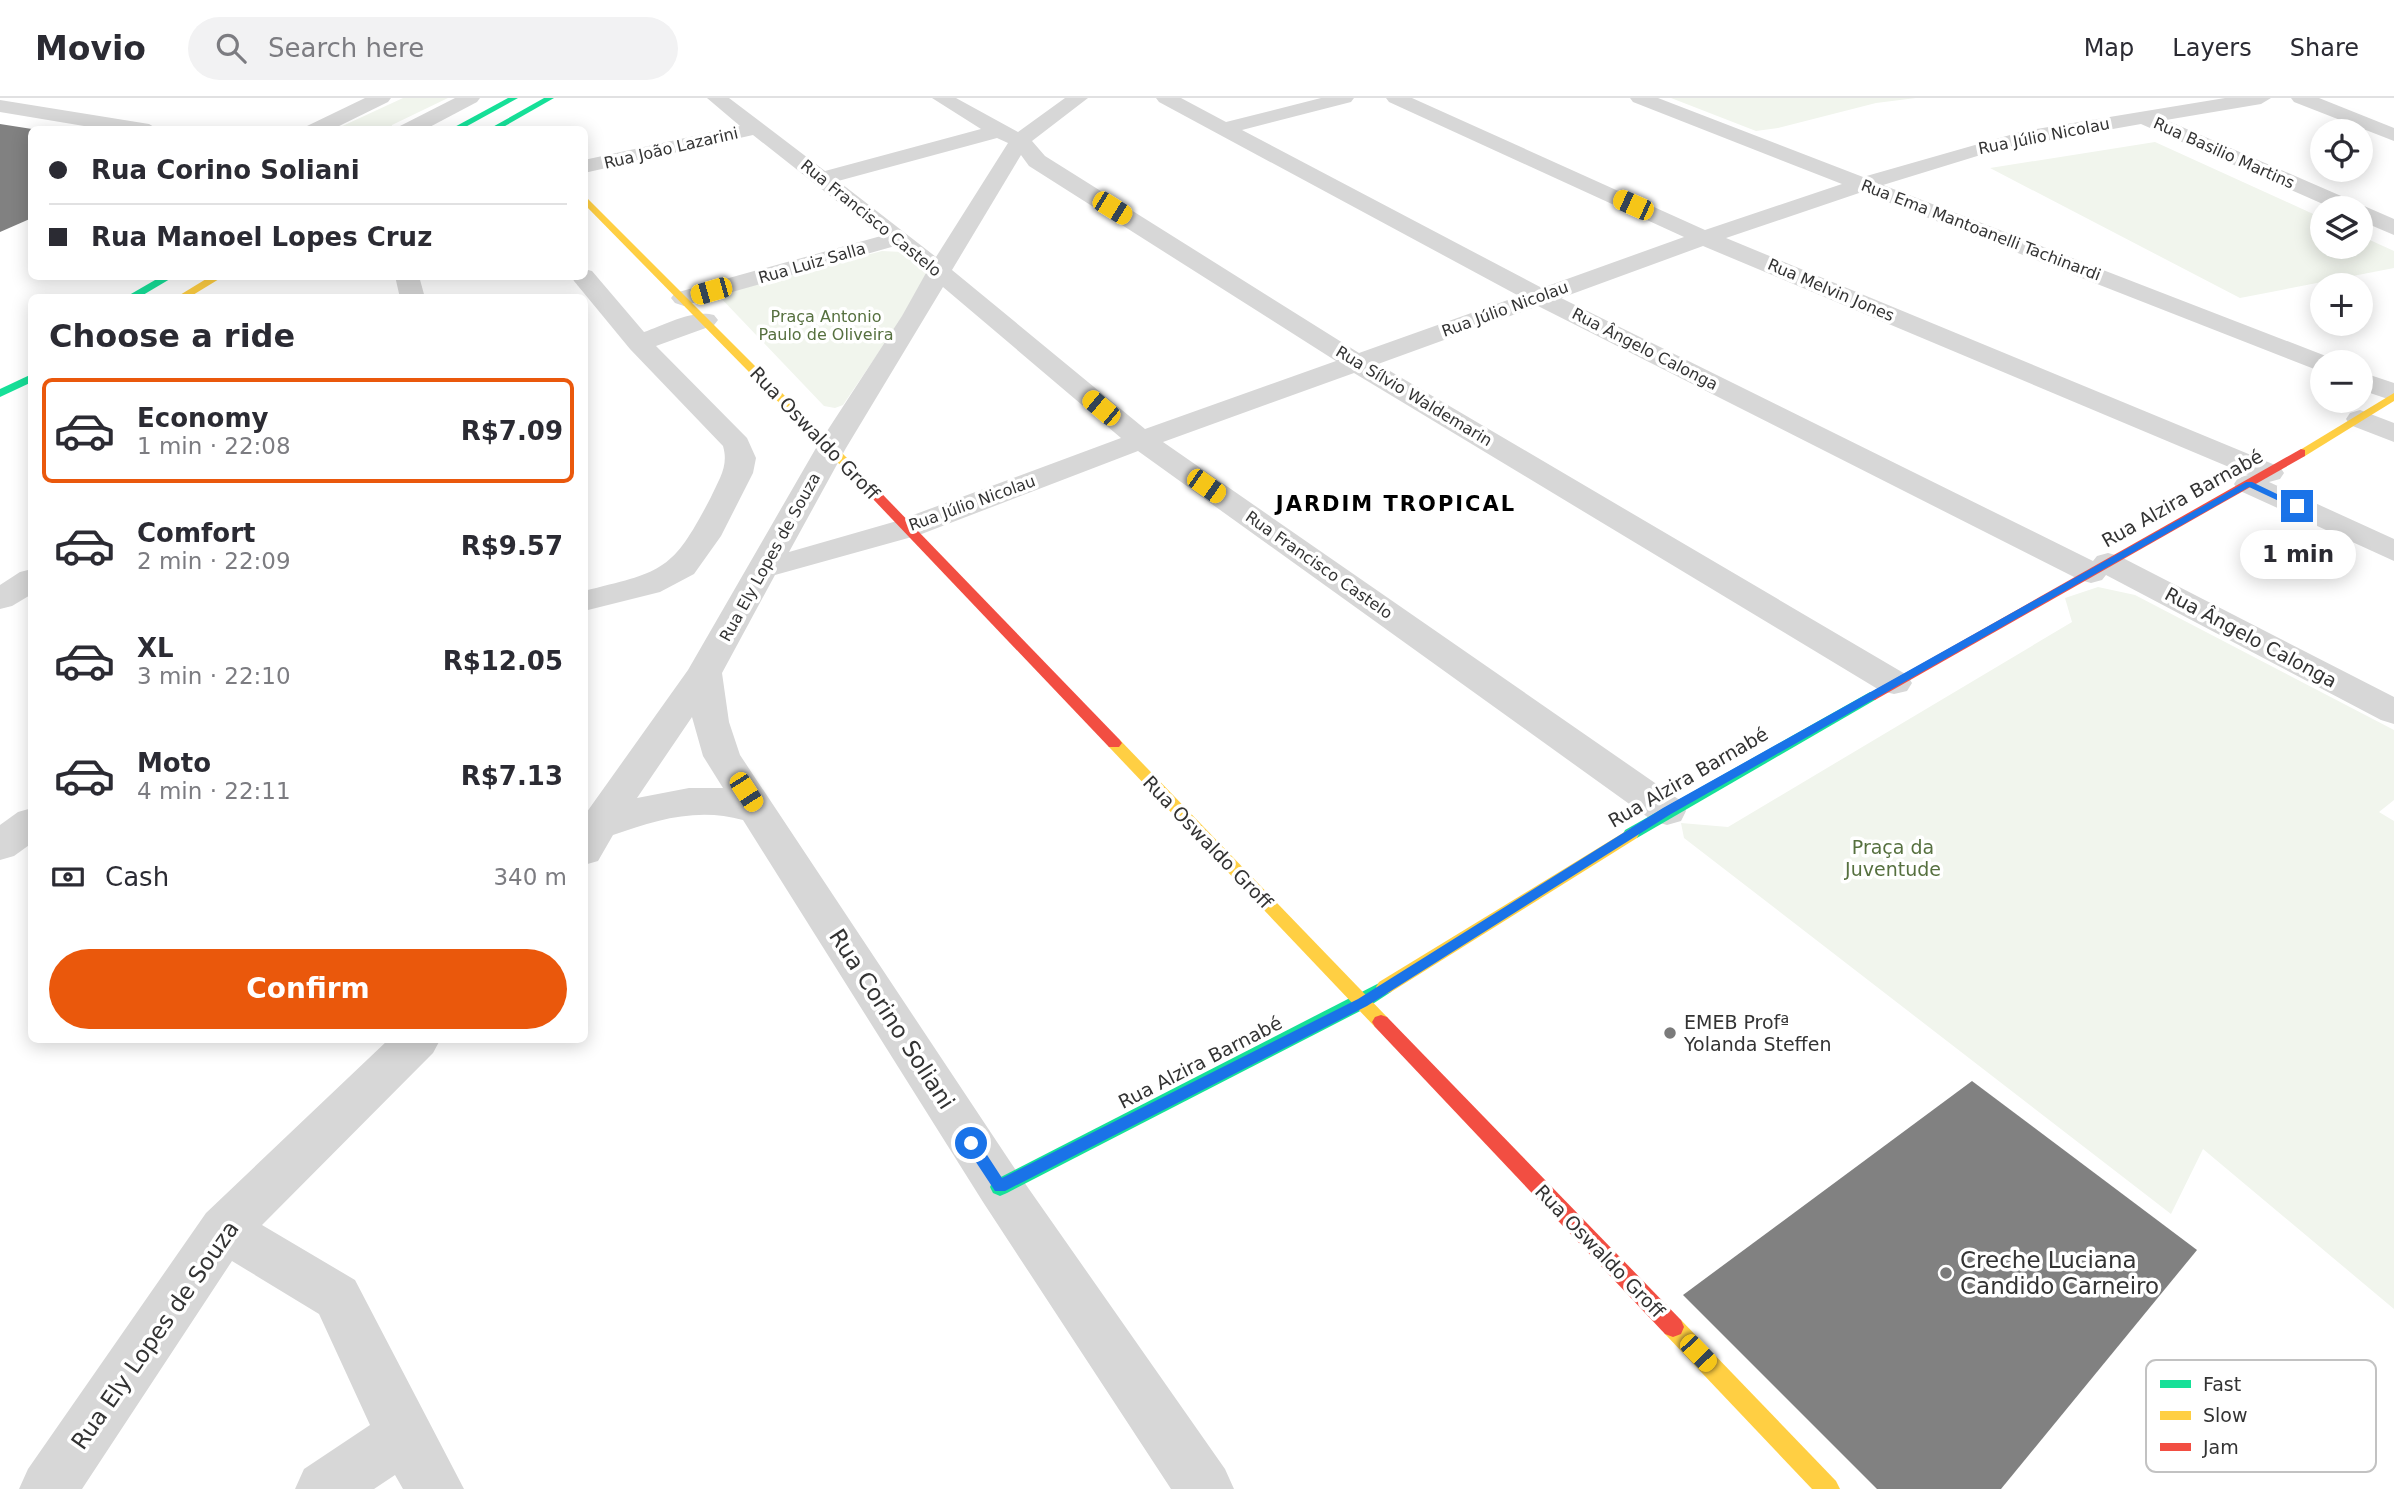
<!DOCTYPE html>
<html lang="en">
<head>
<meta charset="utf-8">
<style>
  :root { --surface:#fff; --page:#f2f2f3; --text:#2b2b33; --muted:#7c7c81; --line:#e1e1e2; --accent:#ea580c }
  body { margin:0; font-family:"DejaVu Sans",sans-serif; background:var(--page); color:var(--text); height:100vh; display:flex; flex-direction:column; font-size:26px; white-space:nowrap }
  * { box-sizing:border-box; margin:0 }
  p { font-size:23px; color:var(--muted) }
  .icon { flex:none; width:38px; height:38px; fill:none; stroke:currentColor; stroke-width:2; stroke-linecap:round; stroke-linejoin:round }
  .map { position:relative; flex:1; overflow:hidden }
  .sheet { position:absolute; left:28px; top:196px; width:560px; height:749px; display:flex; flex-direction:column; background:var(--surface); border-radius:10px; box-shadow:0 4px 18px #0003 }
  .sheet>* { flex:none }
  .hud { position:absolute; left:28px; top:28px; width:560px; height:154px; border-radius:10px; box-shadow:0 4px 18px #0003; display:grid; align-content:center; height:154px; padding:0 21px; background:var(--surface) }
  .fabs { position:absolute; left:2310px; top:21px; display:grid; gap:14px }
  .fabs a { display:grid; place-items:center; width:63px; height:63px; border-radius:50%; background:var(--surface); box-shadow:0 4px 18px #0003; font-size:35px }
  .end { position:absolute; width:32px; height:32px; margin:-16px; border:9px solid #1a73e8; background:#fff; box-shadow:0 0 0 4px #fff }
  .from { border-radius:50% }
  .bubble { position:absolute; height:49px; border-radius:24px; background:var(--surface); box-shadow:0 4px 18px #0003; font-size:23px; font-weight:700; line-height:49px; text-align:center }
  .car { position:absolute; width:21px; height:42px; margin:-21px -10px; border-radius:9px; box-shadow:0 0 5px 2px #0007; background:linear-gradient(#f5c518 24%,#345 0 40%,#f5c518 0 76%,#345 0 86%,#f5c518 0) }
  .hud b { display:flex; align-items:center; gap:24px; height:66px; font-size:26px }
  .hud b+b { border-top:2px solid var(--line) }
  .hud i { width:18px; height:18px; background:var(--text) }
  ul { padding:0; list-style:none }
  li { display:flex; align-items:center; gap:21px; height:105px; margin:0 14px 10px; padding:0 7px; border:4px solid transparent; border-radius:10px }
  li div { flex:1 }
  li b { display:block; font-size:26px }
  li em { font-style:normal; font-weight:700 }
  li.active { border-color:var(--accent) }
  li>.icon { width:63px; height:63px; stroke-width:1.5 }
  h2 { padding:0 21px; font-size:32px; line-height:84px }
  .pay { display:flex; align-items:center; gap:18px; height:77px; padding:0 21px; font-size:26px }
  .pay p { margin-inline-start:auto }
  .action { display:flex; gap:14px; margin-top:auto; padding:14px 21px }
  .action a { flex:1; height:80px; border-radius:42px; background:var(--accent); color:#fff; font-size:28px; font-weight:700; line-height:80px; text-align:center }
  header { display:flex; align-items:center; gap:42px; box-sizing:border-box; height:98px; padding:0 35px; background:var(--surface); border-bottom:2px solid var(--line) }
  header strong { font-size:33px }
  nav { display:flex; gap:38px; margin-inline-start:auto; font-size:24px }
  .search { width:490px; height:63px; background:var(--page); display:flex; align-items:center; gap:18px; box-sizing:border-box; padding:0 24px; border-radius:38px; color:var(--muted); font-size:26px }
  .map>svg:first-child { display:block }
</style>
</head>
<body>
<header>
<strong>Movio</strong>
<div class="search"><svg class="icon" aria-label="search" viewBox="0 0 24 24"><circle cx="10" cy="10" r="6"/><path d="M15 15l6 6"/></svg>Search here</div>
<nav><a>Map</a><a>Layers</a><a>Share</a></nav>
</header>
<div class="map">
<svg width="2394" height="1391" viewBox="0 0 2394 1391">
  <rect width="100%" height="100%" fill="#fff"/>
  <g fill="#f1f5ed">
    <path d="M403,0H448L392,27L391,31H336Z"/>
    <path d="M1671,0H1916L1876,5L1778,30L1756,33Z"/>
    <path d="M2155,44L2322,120V149H2361V138L2394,153V170L2240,200L1990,70Z"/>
    <path d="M882,153L902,154L931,177L843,307L835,310L824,308L717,196Z"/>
    <path d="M2098,489L2135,497L2394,632V702L2379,714L2394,723V1211L2203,1051L2171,1116L1684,740L1681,725L1728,729L2072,524L2065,500Z"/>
  </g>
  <g fill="#818181">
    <path d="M0,26L32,31V120L0,134Z"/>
    <path d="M1972,983L2197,1152L2001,1391H1877L1683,1197Z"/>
  </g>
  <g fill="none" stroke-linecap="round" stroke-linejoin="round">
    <g fill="#d7d7d7" fill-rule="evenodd">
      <path d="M365,0H391L388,4L331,32H304L307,28Z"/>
      <path d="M455,0H480L477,4L424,32H397L400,28Z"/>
      <path d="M707,0H729L825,73L981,31L932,0H956L1018,34L1065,0H1088L1032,43L1045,58L1359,255L1519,198L1159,4L1156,0H1181L1226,24L1321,0H1354L1351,4L1242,32L1542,190L1684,139L1389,4L1386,0H1412L1705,132L1842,86L1633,4L1630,0H1658L1863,79L2024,33L2225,0H2271L2261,6L2166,22L2394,121V137L2361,123V110H2332L2141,26L2000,51L1883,87L2331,260L2334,264H2322V274L1862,94L1726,140L2280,369L2284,375L2280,381L2269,384L2394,441V463L2238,392L2234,386L2238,380L2248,377L1703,148L1561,200L2093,463L2097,458L2108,455L2119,458L2394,599V626L2381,622L2106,477L2102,482L2091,485L2080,482L1538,208L1378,266L1907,577L1912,585L1907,593L1894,596L1881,593L1354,275L1163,344L1681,703L1686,713L1681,723L1667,727L1653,723L1138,353L919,437L775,477L722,575L729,624L740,657L1017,1074L1225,1371L1234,1391H1171L983,1104L743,722C698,709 655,722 613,737L598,763L584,767V718L688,572L816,350L902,218L926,175L895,148L693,205L684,208L675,205L671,200L675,195L881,138L753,37L584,75V62L740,28ZM997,40L1008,45L936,159L838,83ZM1021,57L1029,68L1336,263L1145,331L952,172ZM943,189L1121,340L897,423L789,454L846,350ZM692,619L703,658L723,690H689L637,700Z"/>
      <path d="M2291,0H2319L2394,30V43L2294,4Z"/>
      <path d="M0,2L149,26L159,32H108L0,14Z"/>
      <path d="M584,171L592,173L644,234C664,227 693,211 714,217L718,222L714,227L656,248L747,340L756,360L753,375L721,438L694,476L660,494L584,513V493C664,473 672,474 711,399C719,381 729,368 723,348L630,251L574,183L571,178H584Z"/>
      <path d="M395,178H419L425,200H400Z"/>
      <path d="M2361,274L2394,285V303L2361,292Z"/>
      <path d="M2360,312L2394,325V344L2350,327L2346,321L2350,315Z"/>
      <path d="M32,471V496L12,508L0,511V487L20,474Z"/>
      <path d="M32,710V745L14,758L0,762V727L18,714Z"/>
      <path d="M388,942H440L433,955L262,1127L355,1182L464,1391H403L395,1377L374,1391H295L304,1371L370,1327L319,1216L232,1163L82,1391H19L28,1371L206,1115Z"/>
    </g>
    <g fill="#16e098" fill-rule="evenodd">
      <path d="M508,0H518L460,32H449Z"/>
      <path d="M544,0H554L498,32L489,31Z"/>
      <path d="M162,178H175L138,200H124Z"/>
      <path d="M32,276V284L0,299V291Z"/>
      <path d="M1870,594L1875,596L1877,599L1875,602L1637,740H1625L1623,736L1625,732Z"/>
      <path d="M1385,882L1391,884L1394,889L1391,894L1368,909L1007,1095L1000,1098L993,1095L990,1089L993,1083Z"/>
    </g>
    <g fill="#ffcf43" fill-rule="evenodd">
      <path d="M584,97L860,373V379H852L584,106Z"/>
      <path d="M211,178H224L188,200H175Z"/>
      <path d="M2394,295V303L2305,358L2301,359L2295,355Z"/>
      <path d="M1114,640L1119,641L1387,919L1390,924L1387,929L1381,931L1375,929L1109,649L1106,645Z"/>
      <path d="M1631,730L1639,736L1637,740L1391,894L1385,896L1379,894L1376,889L1379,884Z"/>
      <path d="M1673,1219L1681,1222L1836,1383L1840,1391H1812L1665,1236L1662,1229L1665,1222Z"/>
    </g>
    <g fill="#f24e42" fill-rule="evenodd">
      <path d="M2301,351L2305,352V358L1875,602H1865L1863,599Z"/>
      <path d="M856,372L860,373L1119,641L1122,645L1119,649H1109L852,379V373Z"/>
      <path d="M1381,917L1387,919L1681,1222L1684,1229L1681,1236L1673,1239L1665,1236L1375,929L1372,924L1375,919Z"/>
    </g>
  </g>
  <path fill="#1a73e8" d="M2246,384H2252L2302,408L2294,410L2249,389L1671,716L1367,908L1005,1093H995L966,1049V1040H976L1002,1080L1358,901L1663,710Z"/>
  <g fill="#7a7a7a" stroke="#fff" stroke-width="2.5">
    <circle cx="1670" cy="935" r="7"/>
    <circle cx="1946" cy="1175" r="7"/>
  </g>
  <g text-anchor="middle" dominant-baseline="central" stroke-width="7" stroke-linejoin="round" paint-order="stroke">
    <g font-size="16" fill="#333" stroke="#fff">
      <text transform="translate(2044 38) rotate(-11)">Rua Júlio Nicolau</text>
      <text transform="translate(671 50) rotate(-13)">Rua João Lazarini</text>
      <text transform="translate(2224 55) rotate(24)">Rua Basilio Martins</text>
      <text transform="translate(871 120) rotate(39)">Rua Francisco Castelo</text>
      <text transform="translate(1981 132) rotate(21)">Rua Ema Mantoanelli Tachinardi</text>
      <text transform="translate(812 165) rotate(-16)">Rua Luiz Salla</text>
      <text transform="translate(1831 192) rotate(23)">Rua Melvin Jones</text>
      <text transform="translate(1505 211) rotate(-20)">Rua Júlio Nicolau</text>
      <text transform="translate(1645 251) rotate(27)">Rua Ângelo Calonga</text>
      <text transform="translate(1414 298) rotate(31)">Rua Sílvio Waldemarin</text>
      <text transform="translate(972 405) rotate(-20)">Rua Júlio Nicolau</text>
      <text transform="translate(770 459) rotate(-61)">Rua Ely Lopes de Souza</text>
      <text transform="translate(1319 467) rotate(35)">Rua Francisco Castelo</text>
    </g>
    <g font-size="16" fill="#56703f" stroke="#fff">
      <text x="826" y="218">Praça Antonio<tspan x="826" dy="18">Paulo de Oliveira</tspan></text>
    </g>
    <g font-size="19" fill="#333" stroke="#fff">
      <text transform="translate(815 335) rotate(46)">Rua Oswaldo Groff</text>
      <text transform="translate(2182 400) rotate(-29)">Rua Alzira Barnabé</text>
      <text transform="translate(2251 539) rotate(28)">Rua Ângelo Calonga</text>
      <text transform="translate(1688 679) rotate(-30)">Rua Alzira Barnabé</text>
      <text transform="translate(1208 744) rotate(46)">Rua Oswaldo Groff</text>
      <text transform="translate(1200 964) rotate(-27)">Rua Alzira Barnabé</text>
      <text transform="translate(1600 1153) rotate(46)">Rua Oswaldo Groff</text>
    </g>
    <g font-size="19" fill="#56703f" stroke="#fff">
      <text x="1893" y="749">Praça da<tspan x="1893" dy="22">Juventude</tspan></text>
    </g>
    <g font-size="19" fill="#333" stroke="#fff" text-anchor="start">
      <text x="1684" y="924">EMEB Profª<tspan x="1684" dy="22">Yolanda Steffen</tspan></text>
    </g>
    <g font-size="21" font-weight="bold" letter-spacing="2" fill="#000" stroke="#fff">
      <text x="1396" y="406">JARDIM TROPICAL</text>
    </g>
    <g font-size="23" fill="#333" stroke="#fff">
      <text transform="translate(892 921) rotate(57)">Rua Corino Soliani</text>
      <text transform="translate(155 1237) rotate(-55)">Rua Ely Lopes de Souza</text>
    </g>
    <g font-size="23" fill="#333" stroke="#fff" text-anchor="start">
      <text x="1960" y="1162">Creche Luciana<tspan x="1960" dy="26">Candido Carneiro</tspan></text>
    </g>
  </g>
  <rect x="2146" y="1262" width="230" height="112" rx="10" fill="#fff" stroke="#c2c2c2" stroke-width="2"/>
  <rect x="2160" y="1282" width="31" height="8" fill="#16e098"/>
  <rect x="2160" y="1313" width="31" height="9" fill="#ffcf43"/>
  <rect x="2160" y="1345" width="31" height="8" fill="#f24e42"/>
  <g font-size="19" fill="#333">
    <text x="2203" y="1293">Fast</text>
    <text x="2203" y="1324">Slow</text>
    <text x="2203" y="1356">Jam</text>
  </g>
</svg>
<div class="fabs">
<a><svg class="icon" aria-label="locate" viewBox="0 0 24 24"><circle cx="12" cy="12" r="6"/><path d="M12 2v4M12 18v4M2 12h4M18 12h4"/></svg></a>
<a><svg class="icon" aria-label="layers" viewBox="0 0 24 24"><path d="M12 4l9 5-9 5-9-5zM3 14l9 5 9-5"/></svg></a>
<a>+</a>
<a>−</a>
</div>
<i class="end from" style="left:971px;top:1045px"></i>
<i class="end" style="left:2297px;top:408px"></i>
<div class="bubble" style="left:2240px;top:432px;width:116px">1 min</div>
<i class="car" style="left:1633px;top:107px;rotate:294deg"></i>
<i class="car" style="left:1112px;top:110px;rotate:122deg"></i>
<i class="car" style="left:711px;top:193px;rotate:254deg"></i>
<i class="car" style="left:1101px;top:310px;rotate:310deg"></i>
<i class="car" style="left:1206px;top:388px;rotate:125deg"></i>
<i class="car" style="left:746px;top:694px;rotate:147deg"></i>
<i class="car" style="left:1698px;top:1255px;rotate:136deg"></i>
<div class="hud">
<b><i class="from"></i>Rua Corino Soliani</b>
<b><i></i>Rua Manoel Lopes Cruz</b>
</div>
<section class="sheet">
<h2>Choose a ride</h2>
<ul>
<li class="active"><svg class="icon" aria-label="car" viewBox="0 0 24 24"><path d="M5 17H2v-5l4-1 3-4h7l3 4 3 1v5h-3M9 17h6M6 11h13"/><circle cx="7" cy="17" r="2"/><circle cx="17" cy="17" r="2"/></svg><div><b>Economy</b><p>1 min · 22:08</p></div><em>R$7.09</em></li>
<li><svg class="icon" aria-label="car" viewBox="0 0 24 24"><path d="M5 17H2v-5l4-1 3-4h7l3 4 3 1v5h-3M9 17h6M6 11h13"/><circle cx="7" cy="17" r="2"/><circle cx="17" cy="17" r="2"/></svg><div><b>Comfort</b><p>2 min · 22:09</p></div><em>R$9.57</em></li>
<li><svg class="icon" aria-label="car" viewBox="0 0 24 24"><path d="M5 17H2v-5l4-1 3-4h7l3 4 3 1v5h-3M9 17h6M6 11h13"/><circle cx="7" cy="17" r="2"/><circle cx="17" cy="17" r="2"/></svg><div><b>XL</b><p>3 min · 22:10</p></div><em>R$12.05</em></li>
<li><svg class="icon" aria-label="car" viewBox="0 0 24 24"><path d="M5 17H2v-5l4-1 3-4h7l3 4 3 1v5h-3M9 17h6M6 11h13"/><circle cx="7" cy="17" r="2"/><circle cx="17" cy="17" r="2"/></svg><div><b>Moto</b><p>4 min · 22:11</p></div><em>R$7.13</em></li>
</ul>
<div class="pay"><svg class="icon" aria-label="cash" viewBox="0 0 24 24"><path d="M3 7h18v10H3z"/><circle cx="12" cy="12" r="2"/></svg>Cash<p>340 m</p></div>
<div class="action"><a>Confirm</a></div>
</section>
</div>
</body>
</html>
